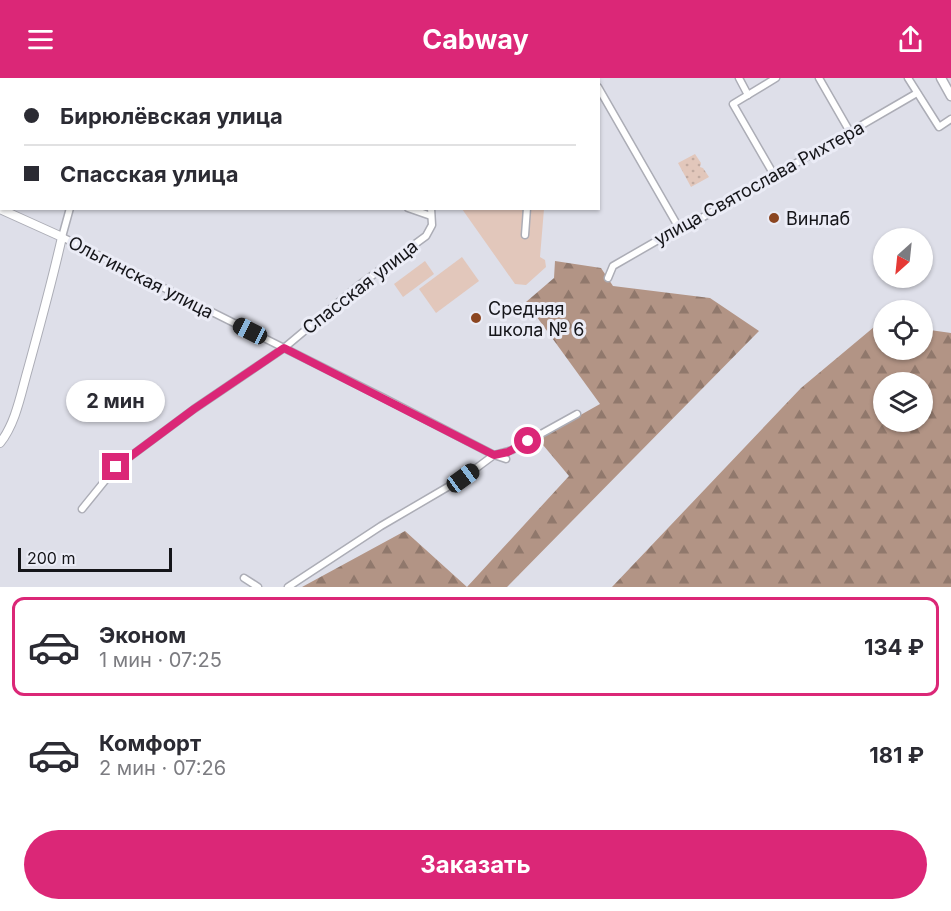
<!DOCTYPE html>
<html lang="ru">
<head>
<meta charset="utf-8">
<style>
  :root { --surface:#fff; --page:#f7f7f7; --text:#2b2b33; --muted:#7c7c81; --line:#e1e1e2; --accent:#db2777 }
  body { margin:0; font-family:Inter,sans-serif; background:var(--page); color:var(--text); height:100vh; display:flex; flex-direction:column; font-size:22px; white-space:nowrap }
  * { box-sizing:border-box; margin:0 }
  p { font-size:20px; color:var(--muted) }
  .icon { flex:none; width:33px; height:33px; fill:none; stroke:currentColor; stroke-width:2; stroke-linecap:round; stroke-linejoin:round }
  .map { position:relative; height:509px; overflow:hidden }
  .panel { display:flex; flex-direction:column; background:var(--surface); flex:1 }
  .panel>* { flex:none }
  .guide { position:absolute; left:0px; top:0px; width:600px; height:132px; box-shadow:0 2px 4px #0004; display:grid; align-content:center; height:132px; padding:0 24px; background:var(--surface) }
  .needle { width:39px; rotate:207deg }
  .controls { position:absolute; left:873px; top:150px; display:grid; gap:12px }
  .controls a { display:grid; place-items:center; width:60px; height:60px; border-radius:50%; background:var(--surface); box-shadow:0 2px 4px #0004; font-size:30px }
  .scale { position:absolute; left:18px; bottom:15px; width:154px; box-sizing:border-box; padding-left:6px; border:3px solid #151519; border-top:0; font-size:16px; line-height:21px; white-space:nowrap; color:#151519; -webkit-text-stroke:4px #ebecf6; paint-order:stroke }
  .end { position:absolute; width:27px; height:27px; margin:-14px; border:8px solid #db2777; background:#fff; box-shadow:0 0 0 3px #fff }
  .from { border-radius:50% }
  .bubble { position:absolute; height:42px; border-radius:21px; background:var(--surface); box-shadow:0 2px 4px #0004; font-size:20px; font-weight:700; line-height:42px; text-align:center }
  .car { position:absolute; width:18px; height:36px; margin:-18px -9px; border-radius:8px; box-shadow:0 0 4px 2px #0007; background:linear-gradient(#222 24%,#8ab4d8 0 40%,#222 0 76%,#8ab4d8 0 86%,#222 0) }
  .guide b { display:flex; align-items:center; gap:21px; height:57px; font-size:22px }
  .guide b+b { border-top:2px solid var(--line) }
  .guide i { width:15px; height:15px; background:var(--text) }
  ul { padding:10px 0 0; list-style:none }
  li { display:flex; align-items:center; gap:18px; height:99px; margin:0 12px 9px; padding:0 12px; border:3px solid transparent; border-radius:12px }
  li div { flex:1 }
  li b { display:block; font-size:22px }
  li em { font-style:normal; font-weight:700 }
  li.selected { border-color:var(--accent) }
  li>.icon { width:54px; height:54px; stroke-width:1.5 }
  .primary-button { display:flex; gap:12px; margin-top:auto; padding:12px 24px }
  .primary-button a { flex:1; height:69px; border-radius:36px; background:var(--accent); color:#fff; font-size:24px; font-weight:700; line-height:69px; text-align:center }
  header { display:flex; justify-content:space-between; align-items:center; height:78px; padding:0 24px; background:var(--accent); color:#fff; font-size:27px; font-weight:700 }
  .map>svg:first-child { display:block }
</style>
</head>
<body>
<header><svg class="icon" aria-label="menu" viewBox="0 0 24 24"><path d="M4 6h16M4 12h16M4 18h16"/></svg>Cabway<svg class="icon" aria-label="share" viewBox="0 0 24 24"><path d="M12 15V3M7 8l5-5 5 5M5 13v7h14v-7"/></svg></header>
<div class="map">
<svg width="951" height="509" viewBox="0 0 951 509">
  <defs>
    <pattern id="forest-firs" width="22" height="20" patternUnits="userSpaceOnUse" patternTransform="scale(1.5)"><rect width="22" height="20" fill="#b29485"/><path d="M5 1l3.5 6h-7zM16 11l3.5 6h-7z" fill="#90786c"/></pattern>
    <pattern id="park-dots" width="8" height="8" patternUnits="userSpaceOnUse" patternTransform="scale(1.5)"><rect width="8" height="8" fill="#e2c7bb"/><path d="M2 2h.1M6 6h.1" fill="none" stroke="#c1aaa0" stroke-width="1.8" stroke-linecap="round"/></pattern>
  </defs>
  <rect width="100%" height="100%" fill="#dedfe9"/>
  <g fill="url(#forest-firs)" fill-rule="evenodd">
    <path d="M555,183L601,190L613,208L710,220L759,253L507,509H302L405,453L467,509L569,398L538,361L600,326L526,224L554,200Z"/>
    <path d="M880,244L883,245L884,272H922L923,251L951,255V509H612L801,310ZM884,304H922V344H884Z"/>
  </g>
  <path fill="url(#park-dots)" d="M695,76L701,85L700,89L703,90L709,99L691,109L678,85Z"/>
  <g fill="#e2c7bb">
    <path d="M462,131H544L540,179L545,182L546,189L526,207L515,206Z"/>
    <path d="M462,179L479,203L436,235L419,211Z"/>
    <path d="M425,183L434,196L403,219L394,206Z"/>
  </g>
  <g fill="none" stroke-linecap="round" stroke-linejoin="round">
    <defs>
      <g id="minor">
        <path d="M119,0L123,2"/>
        <path d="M593,0L594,2"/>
        <path d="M739,0L748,17"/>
        <path d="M819,0L850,54"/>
        <path d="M908,0L939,49L951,41"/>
        <path d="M106,2L107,0"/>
        <path d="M422,2L423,0"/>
        <path d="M482,2V0"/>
        <path d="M598,9L679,150"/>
        <path d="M774,97L733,26L776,0"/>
        <path d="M70,130L62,159L384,320L494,377L506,381"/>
        <path d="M408,130L431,138"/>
        <path d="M525,157L527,130"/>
        <path d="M608,200L613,188L679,150L686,149L917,15"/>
        <path d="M82,431L116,389L194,331L284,270L358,208L426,158L432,147L431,130"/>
        <path d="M244,500L258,509"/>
        <path d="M288,509L381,448L463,400L494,377L512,372L577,336"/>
      </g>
      <path id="tertiary" d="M0,131L62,159C52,204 40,247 28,291C21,315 16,345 0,365"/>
      <path id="secondary" d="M941,0L951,18"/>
    </defs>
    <use href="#minor" stroke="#acadb6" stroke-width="9"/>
    <use href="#tertiary" stroke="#acadb6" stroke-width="10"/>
    <use href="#secondary" stroke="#acadb6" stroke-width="11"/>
    <use href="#minor" stroke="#fff" stroke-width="6"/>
    <use href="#tertiary" stroke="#fff" stroke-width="8"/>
    <use href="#secondary" stroke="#fff" stroke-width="8"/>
  </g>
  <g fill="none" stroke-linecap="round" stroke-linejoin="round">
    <path stroke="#db2777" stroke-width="8" d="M116,389L194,331L284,270L494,377L508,374L528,363"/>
  </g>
  <g fill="#8b4520" stroke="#ebecf6" stroke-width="2">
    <circle cx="774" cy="140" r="6"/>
    <circle cx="476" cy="240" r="6"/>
  </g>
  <g text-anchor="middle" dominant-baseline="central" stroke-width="6" stroke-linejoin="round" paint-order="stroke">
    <g font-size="18" fill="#151519" stroke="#ebecf6">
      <text transform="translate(759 105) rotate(-29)">улица Святослава Рихтера</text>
      <text transform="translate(141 199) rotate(27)">Ольгинская улица</text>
      <text transform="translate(360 209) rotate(-38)">Спасская улица</text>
    </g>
    <g font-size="18" fill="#151519" stroke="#ebecf6" text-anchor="start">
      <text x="786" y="140">Винлаб</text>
      <text x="488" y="230">Средняя<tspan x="488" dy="21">школа № 6</tspan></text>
    </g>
  </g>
</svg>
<div class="controls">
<a><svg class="needle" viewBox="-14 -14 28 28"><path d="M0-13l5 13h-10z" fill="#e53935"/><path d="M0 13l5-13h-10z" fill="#7c7c81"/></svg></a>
<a><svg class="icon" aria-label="locate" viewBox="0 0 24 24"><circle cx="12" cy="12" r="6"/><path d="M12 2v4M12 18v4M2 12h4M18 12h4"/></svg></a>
<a><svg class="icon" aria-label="layers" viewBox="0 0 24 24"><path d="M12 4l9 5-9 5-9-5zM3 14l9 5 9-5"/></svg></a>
</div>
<div class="scale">200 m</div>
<i class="end from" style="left:528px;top:363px"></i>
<i class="end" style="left:116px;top:389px"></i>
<div class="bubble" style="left:66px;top:302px;width:99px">2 мин</div>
<i class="car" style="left:250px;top:253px;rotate:297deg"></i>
<i class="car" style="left:463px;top:400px;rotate:54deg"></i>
<div class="guide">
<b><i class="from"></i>Бирюлёвская улица</b>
<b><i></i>Спасская улица</b>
</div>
</div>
<section class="panel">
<ul>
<li class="selected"><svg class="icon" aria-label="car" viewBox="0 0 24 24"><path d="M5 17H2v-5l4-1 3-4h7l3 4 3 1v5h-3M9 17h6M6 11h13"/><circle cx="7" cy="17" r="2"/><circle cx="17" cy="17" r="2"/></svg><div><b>Эконом</b><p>1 мин · 07:25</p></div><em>134 ₽</em></li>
<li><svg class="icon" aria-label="car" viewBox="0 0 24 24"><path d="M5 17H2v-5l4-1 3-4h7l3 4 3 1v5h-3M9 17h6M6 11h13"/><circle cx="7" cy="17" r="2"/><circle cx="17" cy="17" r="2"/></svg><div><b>Комфорт</b><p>2 мин · 07:26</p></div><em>181 ₽</em></li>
</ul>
<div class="primary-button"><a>Заказать</a></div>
</section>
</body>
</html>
